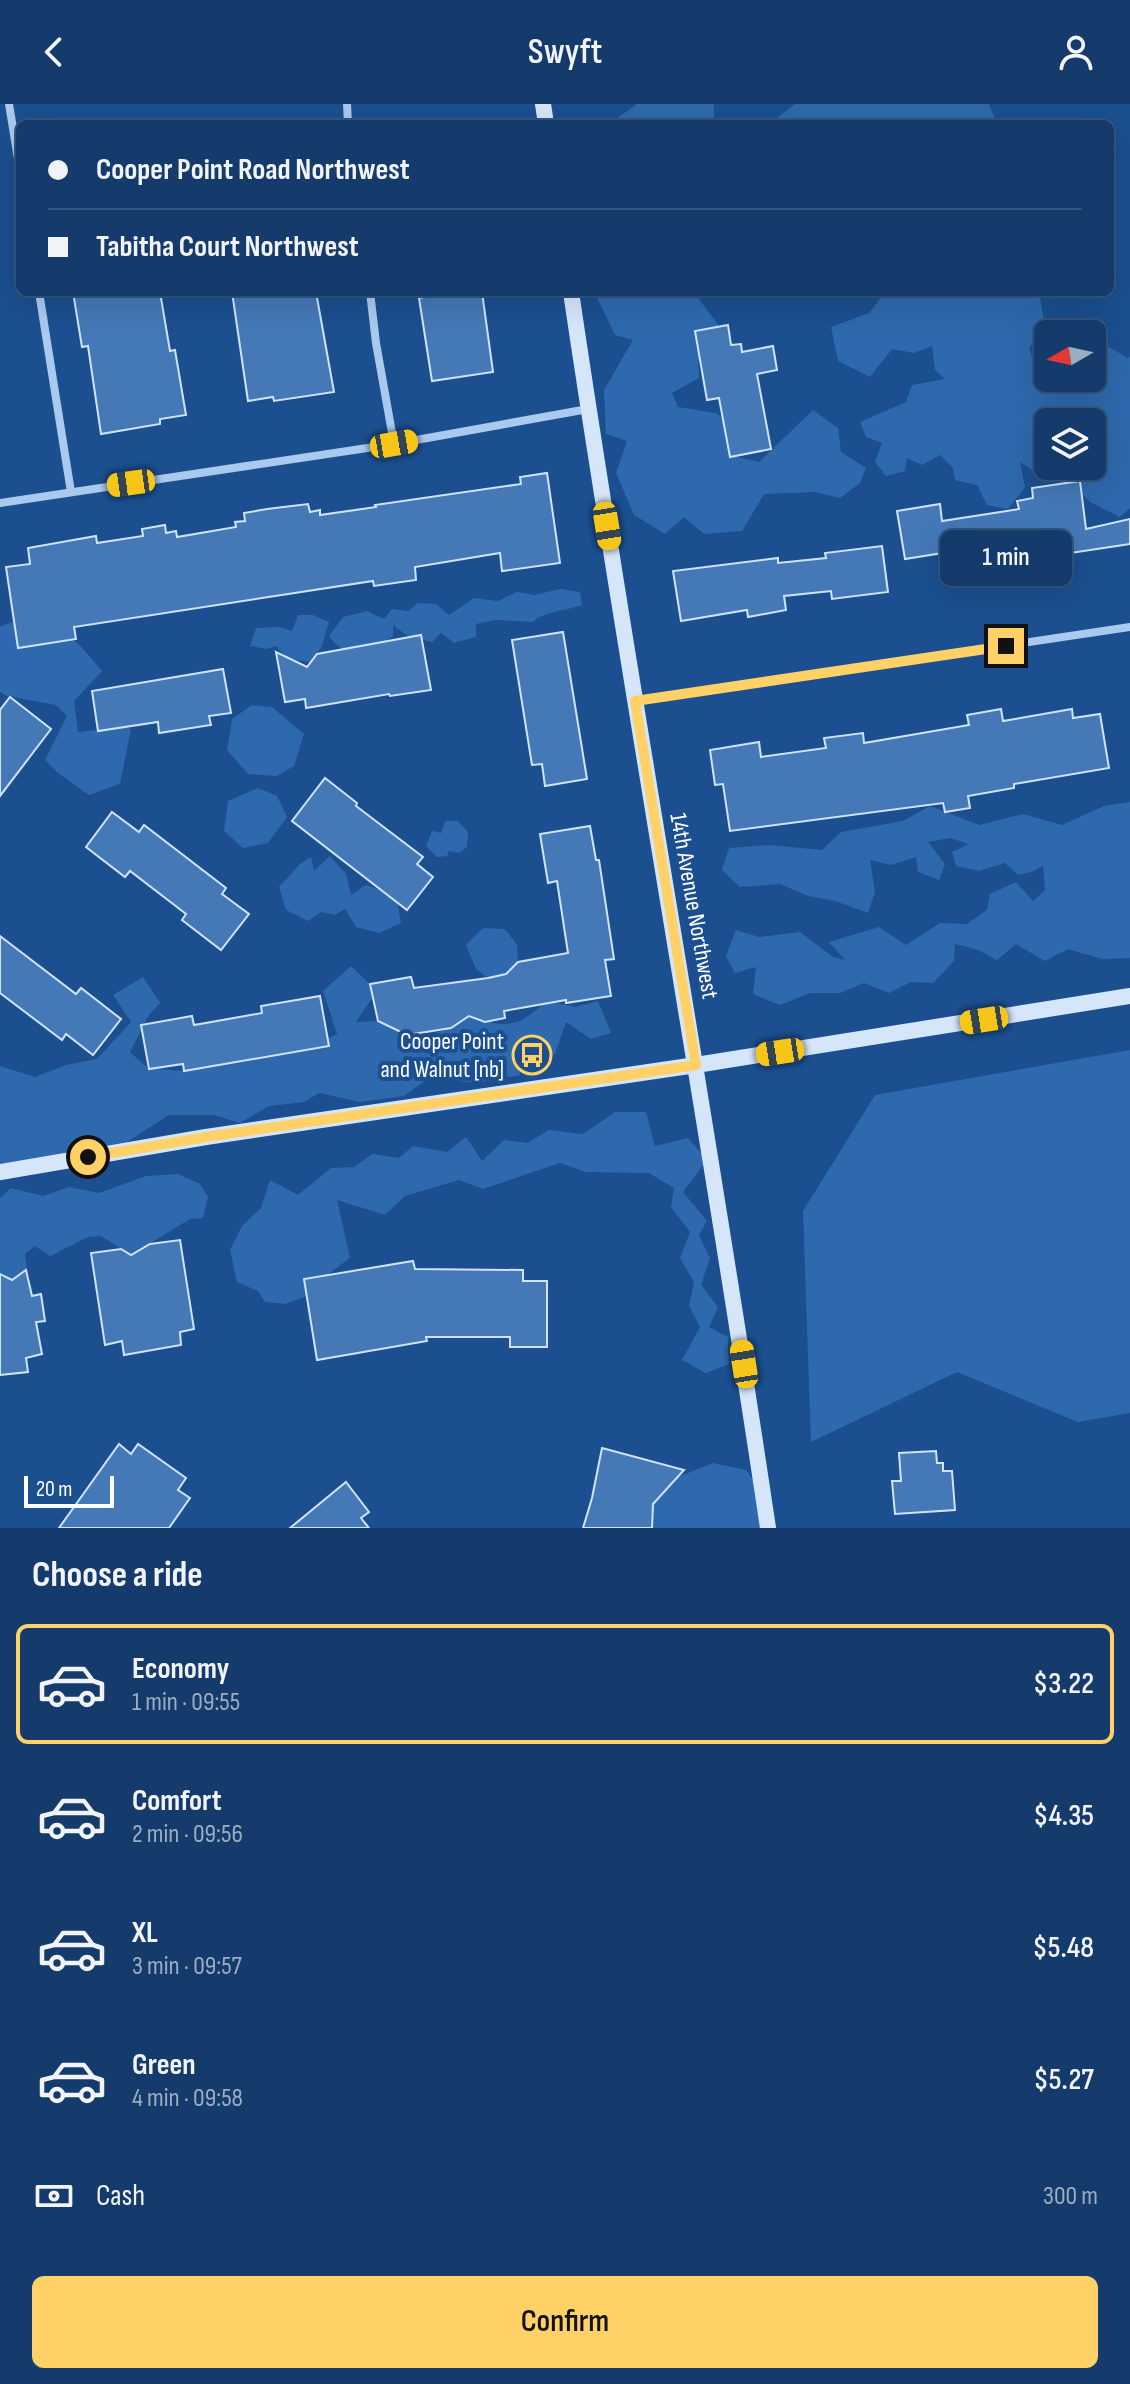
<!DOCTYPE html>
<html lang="en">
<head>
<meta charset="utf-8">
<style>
  :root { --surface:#143b6b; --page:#1d4271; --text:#f1f3f6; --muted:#9dadc1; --line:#33557e; --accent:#ffd166 }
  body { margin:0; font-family:"Sofia Sans Condensed",sans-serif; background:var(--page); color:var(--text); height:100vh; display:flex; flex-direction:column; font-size:30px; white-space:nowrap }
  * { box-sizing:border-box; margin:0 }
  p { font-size:26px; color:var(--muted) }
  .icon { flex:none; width:44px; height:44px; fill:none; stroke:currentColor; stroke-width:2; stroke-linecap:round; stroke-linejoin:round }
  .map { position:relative; height:1424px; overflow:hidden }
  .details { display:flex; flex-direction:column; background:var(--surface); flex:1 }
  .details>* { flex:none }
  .hud { position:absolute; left:16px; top:16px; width:1098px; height:176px; border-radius:12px; box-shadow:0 8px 32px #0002,0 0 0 2px var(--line); display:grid; align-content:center; height:176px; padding:0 32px; background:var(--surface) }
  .needle { width:52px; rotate:261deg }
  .tools { position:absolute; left:1034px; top:216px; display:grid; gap:16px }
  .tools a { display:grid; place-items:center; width:72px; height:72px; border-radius:12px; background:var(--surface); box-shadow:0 8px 32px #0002,0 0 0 2px var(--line); font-size:40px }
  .scale { position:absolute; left:24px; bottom:20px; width:90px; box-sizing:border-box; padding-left:8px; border:4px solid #fff; border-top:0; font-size:22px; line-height:28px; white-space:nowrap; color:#fff; -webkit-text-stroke:6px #1b4f8f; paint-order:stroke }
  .end { position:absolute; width:36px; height:36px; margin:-18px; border:10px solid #ffd166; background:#111; box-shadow:0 0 0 4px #111 }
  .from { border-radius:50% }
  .bubble { position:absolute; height:56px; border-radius:12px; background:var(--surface); box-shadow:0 8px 32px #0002,0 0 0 2px var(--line); font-size:26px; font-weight:600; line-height:56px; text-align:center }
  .car { position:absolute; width:24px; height:48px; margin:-24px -12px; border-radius:10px; box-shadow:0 0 6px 2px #0007; background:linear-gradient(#f5c518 24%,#345 0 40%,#f5c518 0 76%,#345 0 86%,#f5c518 0) }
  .hud b { display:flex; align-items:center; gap:28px; height:76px; font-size:30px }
  .hud b+b { border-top:2px solid var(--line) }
  .hud i { width:20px; height:20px; background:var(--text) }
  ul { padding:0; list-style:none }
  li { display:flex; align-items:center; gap:24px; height:120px; margin:0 16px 12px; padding:0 16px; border:4px solid transparent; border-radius:12px }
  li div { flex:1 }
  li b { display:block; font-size:30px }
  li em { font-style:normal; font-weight:600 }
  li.current { border-color:var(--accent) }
  li>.icon { width:72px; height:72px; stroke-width:1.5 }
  h2 { padding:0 32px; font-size:36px; line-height:96px }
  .pay { display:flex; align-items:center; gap:20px; height:88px; padding:0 32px; font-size:30px }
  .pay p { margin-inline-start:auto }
  .cta { display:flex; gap:16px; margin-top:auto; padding:16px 32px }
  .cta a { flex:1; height:92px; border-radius:12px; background:var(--accent); color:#111; font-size:32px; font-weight:600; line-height:92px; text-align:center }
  header { display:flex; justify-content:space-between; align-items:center; height:104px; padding:0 32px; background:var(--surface); font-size:36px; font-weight:600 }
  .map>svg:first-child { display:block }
</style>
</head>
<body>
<header><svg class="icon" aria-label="back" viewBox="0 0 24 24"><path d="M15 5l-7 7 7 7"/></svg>Swyft<svg class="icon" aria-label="person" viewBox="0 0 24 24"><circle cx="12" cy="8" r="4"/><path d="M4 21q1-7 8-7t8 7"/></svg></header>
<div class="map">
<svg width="1130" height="1424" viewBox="0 0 1130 1424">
  <rect width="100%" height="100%" fill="#1b4f8f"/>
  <g fill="#2e69ad" fill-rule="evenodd">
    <path d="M637,0H714V20H609Z"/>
    <path d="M795,0H989L997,20H769Z"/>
    <path d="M603,188H694L724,229L698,258L699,274L672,289L678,303L716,309L732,322L733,352L759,358L813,306L838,324L841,348L866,364L860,379L840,394L815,388L764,390L742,427L704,430L684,413L665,430L634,411L616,369L627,337L606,330L604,286L633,236L615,231L597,194Z"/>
    <path d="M885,188H1039L1044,217L1029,245L1033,255L1048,243V274H1092V233L1128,254L1130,252V404L1120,413L1090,398L1065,372H1042L1020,358L1025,383L1008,405L987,401L977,381L955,376L953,364L940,351L922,361L907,354L905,367L886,372L875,358L882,339L866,333L860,318L906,298L912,281L945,275L935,266L932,242L914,249L892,245L870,273L838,257L831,223L869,209ZM1048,318H1092V362H1048Z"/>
    <path d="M561,485L580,488L582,501C565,507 545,507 533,518L496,516L476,520V533L454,539L441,529L432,538L406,531L393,521V532C372,547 348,559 329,532L343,513L367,507L384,515L392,505L408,507L418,499L436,500L449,511L474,494L498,497L517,488L534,491Z"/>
    <path d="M298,511H313L329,518L322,542L311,558C297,557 284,556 277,542L267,545L250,542L256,524L279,523L292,527Z"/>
    <path d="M19,515C66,525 72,530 102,567L74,597L78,628L124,623L131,625L120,680L89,691L58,669L45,656L67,612L56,601L7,592L0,588V523Z"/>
    <path d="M252,601L272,603L304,630L294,662L277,672L248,670L227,646L232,615Z"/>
    <path d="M258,684L277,692L287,713L268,739L243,744L224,727L228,697Z"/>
    <path d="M1130,698V854L1102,855L1068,845L1045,857L1016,840L997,856L978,846L955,840L954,857L933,879L911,878L889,889L864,879L840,889H810L780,901L753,890L756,863L735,869L726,852L736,826L759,833L800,828L833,853L845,856L829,838L879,823L906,841L940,819L967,820L987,806L990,790L1016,778L1033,797L1045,786L1043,762L1031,768L1018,771L1005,759L979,767L956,762L952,748L969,740L950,734L928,738L945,760L939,776L918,768L916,753L891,761L870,756L875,788L868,809L835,797L808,792L780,780L740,783L722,766L729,744L770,741L822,746L841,728L903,717L930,702L979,721L1023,710L1062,721L1104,702Z"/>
    <path d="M445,717H458L468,728L467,743L459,749L449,747L447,752L437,753L426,742L432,727L441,729Z"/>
    <path d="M330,752L346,770L351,791L366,781L396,791L401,819L379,829L356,823L345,805L335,811L321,808L308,817L286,806L279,783L300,760L311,753L314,767Z"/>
    <path d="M483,824L505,825L517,841L518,858L506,870L488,874L476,865L466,841Z"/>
    <path d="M351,862L377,887L356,918L378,917L416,935L448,925L469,912C508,925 516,924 547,897L575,903L598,897L611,929L591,935L566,918L555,950L514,949L520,971L476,979L429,974L404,992L360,998L319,989L304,998L269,1002L240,1019L214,1011H169L127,1038L91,1044L53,1065L0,1077V962L35,973L66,961L97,955L131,918L113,891L143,873L160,899L149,911L130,948L148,964L181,967L209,945L310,944L337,930L323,887Z"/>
    <path d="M1130,946V1309L1078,1318L957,1268L811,1338L803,1107L875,991Z"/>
    <path d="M615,1008H646L655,1042L688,1034L707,1056L683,1088L707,1117L699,1131L710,1154L701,1181L718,1203L709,1223L728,1233L729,1260L706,1269L682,1256L700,1223L689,1202L694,1178L680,1154L690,1128L671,1103L674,1084L649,1069L586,1068L560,1059L483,1085L459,1076L405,1092L385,1111L337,1096L350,1154L326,1172L307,1192L285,1200L265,1198L258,1187L237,1178L230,1146L242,1122L261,1104L270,1076L298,1091L331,1064L354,1063L372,1050L399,1054L413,1042L447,1048L466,1033L482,1057L504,1036L527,1039L549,1026L583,1030Z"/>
    <path d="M178,1070L200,1080L208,1093L203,1114L190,1115L131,1151L101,1132L88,1133L50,1152L35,1142L25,1150L27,1167L12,1176L0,1170V1094L11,1084L43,1092L69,1083L99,1089L146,1072Z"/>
    <path d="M713,1359L746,1366L773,1403L767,1424H652L653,1400L678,1373Z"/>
  </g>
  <g fill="#4478b7" stroke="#cfe3fa" stroke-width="2">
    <path d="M73,188H160L170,247L175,246L186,311L160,315V320L101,330L88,242L82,243Z"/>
    <path d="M232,188H316L334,288L274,297L273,293L248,297Z"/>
    <path d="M424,188H482L493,268L432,277L419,194L425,193Z"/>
    <path d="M728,221L731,241L741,240L742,248L773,242L777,266L757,270L771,345L730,353L719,294L707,296L695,227Z"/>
    <path d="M547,369L560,459L502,467L500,449L415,463L416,476L374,482L373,477L74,523L76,535L18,544L6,463L30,460L28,444L96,432L97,439L143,432L142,425L165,421L166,429L176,427L177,433L236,423L235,418L245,417L244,409L267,405L308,400L310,408L320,406V411L376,403L375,401L521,380L520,373Z"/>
    <path d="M1080,377L1086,425L1130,415V440L998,460L1000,473L963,478L952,469L949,448L905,455L897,407L940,400L942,417L1019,405L1017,397L1033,394L1032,384Z"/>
    <path d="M882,442L888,488L832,495L831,487L784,492L786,506L748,513L747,506L681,517L673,467L778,454V459L826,454L825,449Z"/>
    <path d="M563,528L587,675L545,682L542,660L532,661L512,536Z"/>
    <path d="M421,531L431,586L390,592L389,590L306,604L305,595L285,598L276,548L307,563L317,550Z"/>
    <path d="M223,565L231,609L209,612L211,621L159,629L158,618L98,627L92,587Z"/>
    <path d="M10,593L51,625L0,692V606Z"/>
    <path d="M1001,605L1003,617L1072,605L1073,614L1100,610L1109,664L1014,680V684L968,692L970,704L945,708L943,699L730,727L723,680L715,681L710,646L759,638L761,653L826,644L824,634L863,629L864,639L969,621L967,611Z"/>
    <path d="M325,674L357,699L356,702L423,753L417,760L433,773L407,806L292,717Z"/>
    <path d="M112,708L139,728L144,721L226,784L222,790L249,810L221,846L182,816L186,810L130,767L125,773L86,743Z"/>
    <path d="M590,722L596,756H599L614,855L605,856L611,892L566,899V896L504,907L505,914L485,918L469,912L451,924L407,931L378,917L370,880L411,873L414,884L488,874L506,870L518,858L568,849L557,777L548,779L540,730Z"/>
    <path d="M0,832L76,890L81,884L121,915L93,951L66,930L62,936L0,889Z"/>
    <path d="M320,892L329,942L184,967L183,960L149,965L141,921L192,912L194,921L262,909L261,902Z"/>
    <path d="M180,1136L194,1225L180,1228L181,1241L124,1251L122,1237L105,1241L91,1149L121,1145L131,1151L150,1140Z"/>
    <path d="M413,1157L415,1165L523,1166V1177H547V1243H510V1233H426L427,1237L317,1256L304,1175Z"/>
    <path d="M26,1166L32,1192L41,1190L45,1217L36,1218L42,1250L26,1254L28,1268L0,1271V1170L12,1176Z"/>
    <path d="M119,1340L131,1350L138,1340L186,1374L178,1386L190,1394L169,1424H59Z"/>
    <path d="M602,1344L684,1366L653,1400L652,1424H583L592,1394Z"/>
    <path d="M936,1347L937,1359H943V1367H952L955,1406L895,1410L892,1377H901L899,1349Z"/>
    <path d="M346,1378L369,1408L361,1414L369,1424H290Z"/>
  </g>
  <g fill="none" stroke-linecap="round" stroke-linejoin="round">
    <g stroke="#a9c9ee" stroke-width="8">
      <path d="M9,0L20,67"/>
      <path d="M347,0L348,20"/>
      <path d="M39,188L71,388"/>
      <path d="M370,188L376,239L394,340"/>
      <path d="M0,399L394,340L588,305"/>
      <path d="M636,597L1130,523"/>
    </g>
    <g stroke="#d6e6fa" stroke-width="16">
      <path d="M543,0L546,20"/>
      <path d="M571,188C632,601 707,1011 768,1424"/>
      <path d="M0,1068L206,1033L696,961L1130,892"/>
    </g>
  </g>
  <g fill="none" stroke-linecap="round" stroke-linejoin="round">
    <path stroke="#ffd166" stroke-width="10" d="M88,1053L206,1033L696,961L635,597L1006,542"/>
  </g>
  <defs>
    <symbol id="bus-ring" viewBox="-11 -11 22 22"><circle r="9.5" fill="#1b4f8f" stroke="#ffd166" stroke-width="1.5"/><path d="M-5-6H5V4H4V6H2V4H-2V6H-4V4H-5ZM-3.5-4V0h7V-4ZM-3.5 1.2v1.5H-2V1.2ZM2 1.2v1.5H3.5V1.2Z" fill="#ffd166"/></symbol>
  </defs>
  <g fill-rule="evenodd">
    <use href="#bus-ring" x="510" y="929" width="44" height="44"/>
  </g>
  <g text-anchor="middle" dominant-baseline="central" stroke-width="8" stroke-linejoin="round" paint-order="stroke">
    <g font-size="24" fill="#fff" stroke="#1b4f8f">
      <text transform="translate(694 802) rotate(80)">14th Avenue Northwest</text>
    </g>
    <g font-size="24" fill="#fff" stroke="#1b4f8f" text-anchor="end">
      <text x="504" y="937">Cooper Point<tspan x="504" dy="28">and Walnut [nb]</tspan></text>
    </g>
  </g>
</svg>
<div class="tools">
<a><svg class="needle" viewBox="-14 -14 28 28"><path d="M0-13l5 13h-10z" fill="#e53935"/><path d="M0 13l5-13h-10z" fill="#9dadc1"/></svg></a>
<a><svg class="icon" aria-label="layers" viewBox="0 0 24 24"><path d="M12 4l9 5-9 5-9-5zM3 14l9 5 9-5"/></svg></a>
</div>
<div class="scale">20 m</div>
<i class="end from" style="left:88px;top:1053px"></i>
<i class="end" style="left:1006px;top:542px"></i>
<div class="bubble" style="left:940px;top:426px;width:132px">1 min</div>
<i class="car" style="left:394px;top:340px;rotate:80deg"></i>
<i class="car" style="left:131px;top:379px;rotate:262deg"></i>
<i class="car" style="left:607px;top:422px;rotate:171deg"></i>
<i class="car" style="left:984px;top:916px;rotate:261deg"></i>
<i class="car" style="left:780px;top:948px;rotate:261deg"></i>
<i class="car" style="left:744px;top:1260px;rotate:351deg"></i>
<div class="hud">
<b><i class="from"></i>Cooper Point Road Northwest</b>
<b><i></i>Tabitha Court Northwest</b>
</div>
</div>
<section class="details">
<h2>Choose a ride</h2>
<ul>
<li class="current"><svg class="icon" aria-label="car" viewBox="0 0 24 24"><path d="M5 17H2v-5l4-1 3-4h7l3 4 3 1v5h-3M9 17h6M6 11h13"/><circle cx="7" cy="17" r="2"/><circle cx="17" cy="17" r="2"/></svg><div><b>Economy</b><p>1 min · 09:55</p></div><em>$3.22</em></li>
<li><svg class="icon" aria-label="car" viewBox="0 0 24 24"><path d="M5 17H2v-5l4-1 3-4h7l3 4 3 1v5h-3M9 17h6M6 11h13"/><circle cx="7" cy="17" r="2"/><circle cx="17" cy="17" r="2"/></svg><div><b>Comfort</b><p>2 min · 09:56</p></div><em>$4.35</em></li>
<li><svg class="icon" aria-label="car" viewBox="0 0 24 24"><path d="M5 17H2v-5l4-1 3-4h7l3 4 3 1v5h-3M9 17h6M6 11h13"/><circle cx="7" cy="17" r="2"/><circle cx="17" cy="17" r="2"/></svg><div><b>XL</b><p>3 min · 09:57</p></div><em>$5.48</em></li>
<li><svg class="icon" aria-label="car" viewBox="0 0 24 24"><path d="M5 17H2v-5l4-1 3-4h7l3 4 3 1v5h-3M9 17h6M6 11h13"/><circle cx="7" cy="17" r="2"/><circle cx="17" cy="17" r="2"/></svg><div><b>Green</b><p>4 min · 09:58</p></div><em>$5.27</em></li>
</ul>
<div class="pay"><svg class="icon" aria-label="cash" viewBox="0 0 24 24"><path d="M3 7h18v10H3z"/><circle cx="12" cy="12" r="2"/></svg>Cash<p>300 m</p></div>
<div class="cta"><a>Confirm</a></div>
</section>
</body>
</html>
